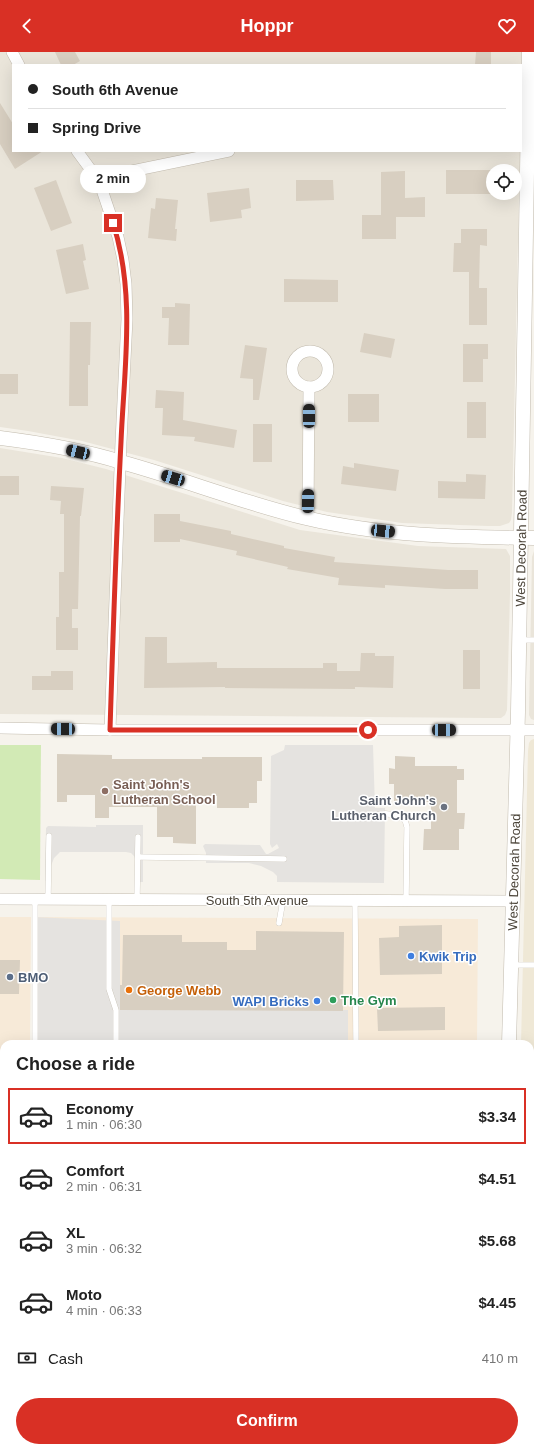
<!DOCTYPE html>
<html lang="en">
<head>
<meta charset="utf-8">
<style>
  :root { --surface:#fff; --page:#f2f2f2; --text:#222; --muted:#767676; --line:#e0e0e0; --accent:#d93025 }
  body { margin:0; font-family:Helvetica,sans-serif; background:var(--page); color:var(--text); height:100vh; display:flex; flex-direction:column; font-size:15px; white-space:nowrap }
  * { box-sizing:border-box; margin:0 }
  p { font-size:13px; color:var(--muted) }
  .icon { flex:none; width:22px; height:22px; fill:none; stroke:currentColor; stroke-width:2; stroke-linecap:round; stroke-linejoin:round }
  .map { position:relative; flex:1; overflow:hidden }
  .panel { position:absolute; left:0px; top:988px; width:534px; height:412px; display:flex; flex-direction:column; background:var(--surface); border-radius:12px 12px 0 0; box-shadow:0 4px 16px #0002 }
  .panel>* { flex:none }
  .hud { position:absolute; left:12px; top:12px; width:510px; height:88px; border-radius:0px; box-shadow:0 4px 16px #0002; display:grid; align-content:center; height:88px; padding:0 16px; background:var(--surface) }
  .tools { position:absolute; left:486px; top:112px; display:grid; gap:8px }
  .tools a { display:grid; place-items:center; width:36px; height:36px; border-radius:50%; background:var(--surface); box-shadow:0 4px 16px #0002; font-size:20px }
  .end { position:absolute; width:18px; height:18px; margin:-9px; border:5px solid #d93025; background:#fff; box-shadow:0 0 0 2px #fff }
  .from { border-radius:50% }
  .bubble { position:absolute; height:28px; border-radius:14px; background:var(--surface); box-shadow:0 4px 16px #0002; font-size:13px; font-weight:700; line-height:28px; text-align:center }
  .car { position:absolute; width:12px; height:24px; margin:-12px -6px; border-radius:5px; box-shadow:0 0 3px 1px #0007; background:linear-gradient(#222 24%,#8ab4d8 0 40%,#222 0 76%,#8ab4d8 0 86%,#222 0) }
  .hud b { display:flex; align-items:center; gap:14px; height:38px; font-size:15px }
  .hud b+b { border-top:1px solid var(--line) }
  .hud i { width:10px; height:10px; background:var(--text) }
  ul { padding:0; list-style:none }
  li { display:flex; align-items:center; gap:12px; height:56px; margin:0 8px 6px; padding:0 8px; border:2px solid transparent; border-radius:0px }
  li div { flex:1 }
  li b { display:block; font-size:15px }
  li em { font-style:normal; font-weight:700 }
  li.current { border-color:var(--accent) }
  li>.icon { width:36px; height:36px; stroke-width:1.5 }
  h2 { padding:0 16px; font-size:18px; line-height:48px }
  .pay { display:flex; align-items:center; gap:10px; height:44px; padding:0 16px; font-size:15px }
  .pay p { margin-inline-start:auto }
  .cta { display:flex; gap:8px; margin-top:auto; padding:8px 16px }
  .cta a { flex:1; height:46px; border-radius:24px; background:var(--accent); color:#fff; font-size:16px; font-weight:700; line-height:46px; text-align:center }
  header { display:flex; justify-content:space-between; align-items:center; height:52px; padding:0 16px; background:var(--accent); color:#fff; font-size:18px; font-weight:700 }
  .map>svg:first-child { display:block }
</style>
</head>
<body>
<header><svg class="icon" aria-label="back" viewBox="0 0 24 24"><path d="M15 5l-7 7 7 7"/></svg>Hoppr<svg class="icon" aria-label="heart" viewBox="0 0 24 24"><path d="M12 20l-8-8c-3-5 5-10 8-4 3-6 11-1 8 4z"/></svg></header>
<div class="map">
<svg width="534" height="1400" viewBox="0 0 534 1400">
  <rect width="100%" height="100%" fill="#f6f3ec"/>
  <g fill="#eae5da" fill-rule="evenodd">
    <path d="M0,0H522L521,40V13H13V99H520L512,461L511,468L509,471L500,474H488L402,471L327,460L283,449L154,408L82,389L28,379L0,375ZM493,119H515V141H493Z"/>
    <path d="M0,396L62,406L106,417L300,478L418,494L506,497L510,504V541L507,658L505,663L501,666H486L0,662Z"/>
    <path d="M534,499V668L531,667L529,663L532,505Z"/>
    <path d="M0,1165H4V1396H497V1400H0Z"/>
  </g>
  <g fill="#f7ead8">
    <path d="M0,865H31L30,992H4V1009H0Z"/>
    <path d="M33,865L478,867L477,992H32Z"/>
    <rect x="0" y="1063" width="4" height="102"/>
  </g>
  <path fill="#efe8d6" d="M534,687V1028L530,1025V992H521L528,699L529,691L531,688Z"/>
  <g fill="#d2eab5">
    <path d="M0,693H41L40,828L0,827Z"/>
    <path d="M531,1075H534V1400H529V1396H530Z"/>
  </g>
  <g fill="#e5e3e0">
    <path d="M285,693H373L375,756H385L384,831L277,830V824L273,820L261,814L249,811H206V801L203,794L205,792L260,793L266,802H268L279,796L277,792L272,796L270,792L271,704L284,698Z"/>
    <path d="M96,773H143V830H135L136,809L134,804L131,801L126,800H60L54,806L51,814V829H45L46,776L48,774L96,775Z"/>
    <path d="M33,865L120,869V958H348V988H342L337,992H32Z"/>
  </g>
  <g fill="#d8cfc1">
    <path d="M55,0H75L80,9L73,13H61Z"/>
    <path d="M476,0H491V13H475Z"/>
    <path d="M0,51L13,72V99H43L15,117L0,92Z"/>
    <rect x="446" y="118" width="46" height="24"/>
    <path d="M405,119V146L425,145V165H396V187H362V163H381V120Z"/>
    <path d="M56,128L72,171L51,179L34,136Z"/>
    <path d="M296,128H333L334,148L296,149Z"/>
    <path d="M249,136L251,156L241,158L242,166L210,170L207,141Z"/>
    <path d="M156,146L178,148L175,177H177L176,189L148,186L151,156L155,157Z"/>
    <path d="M461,177H487V194L480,193L479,236H487V273H469V220H453L454,191H461Z"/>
    <path d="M83,192L86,208L83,209L89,237L66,242L56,198Z"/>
    <path d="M284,227L338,228V250H284Z"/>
    <path d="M175,251L190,252L189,293H168L169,266H162V255H175Z"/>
    <path d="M70,270H91L90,313H88V354H69Z"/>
    <path d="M364,281L395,287L391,306L360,300Z"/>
    <path d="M463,292H488V307H483V330H463Z"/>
    <path d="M245,293L267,296L259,348H253V327L240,326Z"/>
    <rect x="0" y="322" width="18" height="20"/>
    <path d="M156,338L184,340L183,368L237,378L234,396L194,389L195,385L162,383L163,356H155Z"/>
    <rect x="348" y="342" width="31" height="28"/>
    <rect x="467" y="350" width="19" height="36"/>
    <rect x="253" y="372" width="19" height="38"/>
    <path d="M354,411L399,418L396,439L341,432L343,414L354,416Z"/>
    <path d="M466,422L486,423L485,447L438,446V429L466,430Z"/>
    <rect x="0" y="424" width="19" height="19"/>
    <path d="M51,434L84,436L81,464H80L78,557H72V576H78V598H56V565H59V520H64V462H60L61,449L50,448Z"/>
    <path d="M154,462H180V469L231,479V482L284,494V496L335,505L334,510L448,518H478V537H445L385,533V536L338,533L339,526L287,517L288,515L236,503L237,499L180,487V490H154Z"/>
    <path d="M145,585H167V611L217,610V616H323V611H337V619H360L361,601H375V604H394L393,636L355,635V637L225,636V635L144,636Z"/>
    <rect x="463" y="598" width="17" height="39"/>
    <path d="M51,619H73V638H32V624H51Z"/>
    <path d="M57,702L112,703V707H202V705H262V729H257V751H249V756H217V744H196V792L173,791V785H157V755H109V766H95V743H67V750H57Z"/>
    <path d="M395,704L415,705V714H457V717H464V728H457V761H465L464,777H459V798H423L424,777H431V750L394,749V732H389V716L395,717Z"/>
    <path d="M442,873V922L380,923L379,886L399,885V874Z"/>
    <path d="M256,879L344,880L343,959L120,958V933H122L123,883H182V890H227V898H256Z"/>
    <path d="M0,908H20L19,942H0Z"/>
    <path d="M445,955V978L378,979L377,956Z"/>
  </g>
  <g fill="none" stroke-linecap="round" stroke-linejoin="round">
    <defs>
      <g id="service">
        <path d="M520,588H534"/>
        <path d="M372,765C383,760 394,761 405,768L407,775L406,849"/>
        <path d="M138,805L284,807"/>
        <path d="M35,847V992"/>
        <path d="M48,847L49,784"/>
        <path d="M109,848V937L116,958V992"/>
        <path d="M137,848L138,785"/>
        <path d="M355,849L356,992"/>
        <path d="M279,871L283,848"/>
        <path d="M512,913H534"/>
        <path d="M0,1093H4"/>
      </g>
      <g id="minor">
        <path d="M12,0L19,13"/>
        <path d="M77,99L99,129L118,185L123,208L126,232L127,267L121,390L110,678"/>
        <path d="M99,129L132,119L229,99"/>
        <circle cx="310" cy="317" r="18"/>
        <path d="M308,467L309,335"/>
        <path d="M0,676L110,678H534"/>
        <path d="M0,847L513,849"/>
        <path d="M0,1260H4"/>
        <path d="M77,1396V1400"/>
        <path d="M42,1400L43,1396"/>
        <path d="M282,1400L283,1396"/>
      </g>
      <g id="tertiary">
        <path d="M0,386C40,391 82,398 121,410C183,427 243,451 306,466C381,484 458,485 534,486"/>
        <path id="s1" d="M509,992L518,660L529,0"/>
        <path d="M508,1396V1400"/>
      </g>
      <g id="secondary">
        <path d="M530,1038H534"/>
        <path d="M0,1047H4"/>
        <path d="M530,1066H534"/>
      </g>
    </defs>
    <use href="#service" stroke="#c2bbae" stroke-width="6"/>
    <use href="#minor" stroke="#c2bbae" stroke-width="12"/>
    <use href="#tertiary" stroke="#c2bbae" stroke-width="15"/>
    <use href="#secondary" stroke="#d6c79b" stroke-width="16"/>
    <use href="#service" stroke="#fff" stroke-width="5.5"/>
    <use href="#minor" stroke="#fff" stroke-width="11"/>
    <use href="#tertiary" stroke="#fff" stroke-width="14"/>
    <use href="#secondary" stroke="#fff3cd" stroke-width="15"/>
  </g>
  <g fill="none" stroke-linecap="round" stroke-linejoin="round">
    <path stroke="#d93025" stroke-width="5" d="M113,171C136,242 124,317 121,390C116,486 113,582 110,678H368"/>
  </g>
  <circle fill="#8d6e63" stroke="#fff" stroke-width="1.5" cx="105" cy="739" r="4"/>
  <circle fill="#6b7280" stroke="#fff" stroke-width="1.5" cx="444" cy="755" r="4"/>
  <g fill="#3f7fe0" stroke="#fff" stroke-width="1.5">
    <circle cx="411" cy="904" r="4"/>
    <circle cx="317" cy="949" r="4"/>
  </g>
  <circle fill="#5c6f8a" stroke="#fff" stroke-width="1.5" cx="10" cy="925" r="4"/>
  <circle fill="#e8710a" stroke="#fff" stroke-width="1.5" cx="129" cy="938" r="4"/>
  <circle fill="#2e9e5b" stroke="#fff" stroke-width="1.5" cx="333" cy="948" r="4"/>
  <g text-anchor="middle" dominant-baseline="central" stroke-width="3" stroke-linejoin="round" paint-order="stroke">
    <g font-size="13" fill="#4b4439" stroke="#fff">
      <text stroke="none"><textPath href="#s1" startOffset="496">West Decorah Road</textPath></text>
      <text stroke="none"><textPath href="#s1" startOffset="172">West Decorah Road</textPath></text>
      <text x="257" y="848">South 5th Avenue</text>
    </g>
    <g font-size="13" font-weight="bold" fill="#785e54" stroke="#fff" text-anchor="start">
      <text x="113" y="732">Saint John's<tspan x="113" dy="15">Lutheran School</tspan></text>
    </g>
    <g font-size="13" font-weight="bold" fill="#5b616d" stroke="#fff" text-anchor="end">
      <text x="436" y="748">Saint John's<tspan x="436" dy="15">Lutheran Church</tspan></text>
    </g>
    <g font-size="13" font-weight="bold" fill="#366cbe" stroke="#fff" text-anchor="start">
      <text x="419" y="904">Kwik Trip</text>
      <text x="309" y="949" text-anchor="end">WAPI Bricks</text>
    </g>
    <g font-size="13" font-weight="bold" fill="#4e5e75" stroke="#fff" text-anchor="start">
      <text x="18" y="925">BMO</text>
    </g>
    <g font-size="13" font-weight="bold" fill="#c56008" stroke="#fff" text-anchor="start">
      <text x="137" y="938">George Webb</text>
    </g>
    <g font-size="13" font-weight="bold" fill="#27864d" stroke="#fff" text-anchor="start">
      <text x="341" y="948">The Gym</text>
    </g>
  </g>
</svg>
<div class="tools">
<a><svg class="icon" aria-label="locate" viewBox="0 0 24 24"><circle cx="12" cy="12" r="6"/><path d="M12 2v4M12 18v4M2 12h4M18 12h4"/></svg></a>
</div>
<i class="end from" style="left:368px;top:678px"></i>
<i class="end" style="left:113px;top:171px"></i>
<div class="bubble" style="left:80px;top:113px;width:66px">2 min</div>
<i class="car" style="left:309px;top:364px;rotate:0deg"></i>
<i class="car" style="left:78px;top:400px;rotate:283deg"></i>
<i class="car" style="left:173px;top:426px;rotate:287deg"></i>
<i class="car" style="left:308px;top:449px;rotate:1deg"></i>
<i class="car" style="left:383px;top:479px;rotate:96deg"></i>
<i class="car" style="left:63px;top:677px;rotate:271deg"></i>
<i class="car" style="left:444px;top:678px;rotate:90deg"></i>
<div class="hud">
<b><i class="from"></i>South 6th Avenue</b>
<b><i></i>Spring Drive</b>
</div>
<section class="panel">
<h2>Choose a ride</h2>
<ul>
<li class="current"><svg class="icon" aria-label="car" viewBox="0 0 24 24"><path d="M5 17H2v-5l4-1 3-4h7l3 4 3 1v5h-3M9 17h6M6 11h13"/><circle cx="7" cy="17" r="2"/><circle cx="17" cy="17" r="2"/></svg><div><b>Economy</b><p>1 min · 06:30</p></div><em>$3.34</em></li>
<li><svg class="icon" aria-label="car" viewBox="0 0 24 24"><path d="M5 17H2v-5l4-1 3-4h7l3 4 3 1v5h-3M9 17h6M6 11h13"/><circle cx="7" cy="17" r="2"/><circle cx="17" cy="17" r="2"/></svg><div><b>Comfort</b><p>2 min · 06:31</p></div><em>$4.51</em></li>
<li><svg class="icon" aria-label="car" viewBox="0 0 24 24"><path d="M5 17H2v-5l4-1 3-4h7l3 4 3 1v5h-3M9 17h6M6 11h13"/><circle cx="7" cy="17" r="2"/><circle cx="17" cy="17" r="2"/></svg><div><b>XL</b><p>3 min · 06:32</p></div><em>$5.68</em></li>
<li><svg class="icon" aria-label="car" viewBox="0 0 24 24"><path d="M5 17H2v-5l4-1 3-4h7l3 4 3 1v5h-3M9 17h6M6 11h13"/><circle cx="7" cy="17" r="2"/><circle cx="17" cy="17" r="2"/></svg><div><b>Moto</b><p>4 min · 06:33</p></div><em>$4.45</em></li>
</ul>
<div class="pay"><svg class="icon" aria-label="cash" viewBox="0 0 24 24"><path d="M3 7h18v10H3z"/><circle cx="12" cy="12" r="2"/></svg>Cash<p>410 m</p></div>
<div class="cta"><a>Confirm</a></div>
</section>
</div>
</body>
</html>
